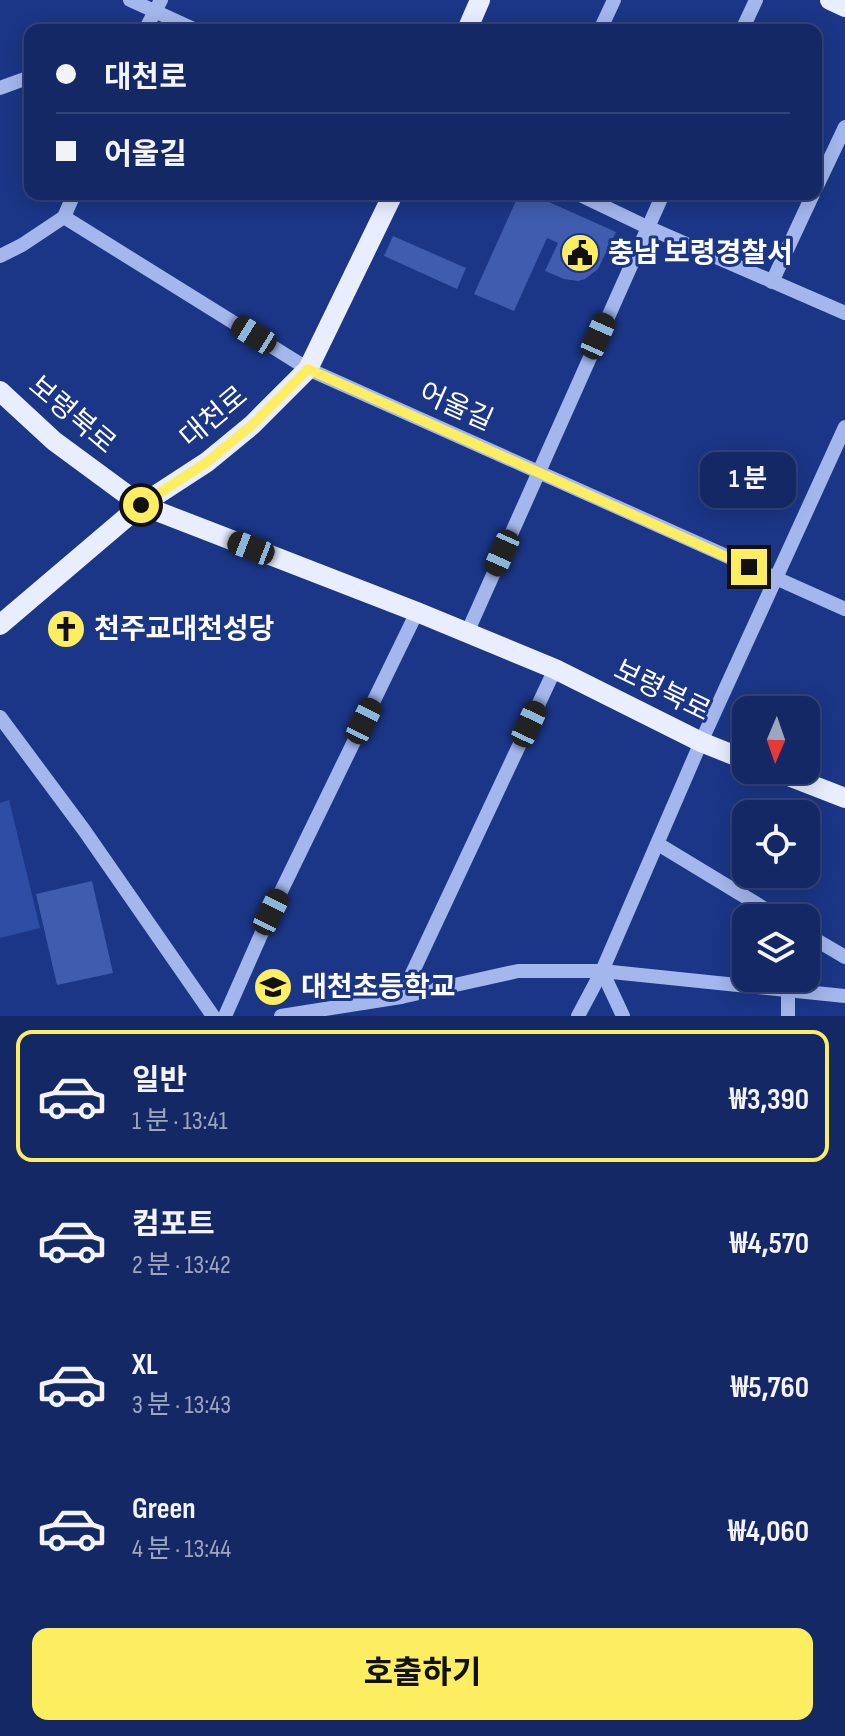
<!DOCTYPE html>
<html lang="ko">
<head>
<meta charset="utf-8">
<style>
  :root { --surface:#142865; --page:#1d306b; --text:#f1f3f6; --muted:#9da6bf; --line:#334479; --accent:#fded60 }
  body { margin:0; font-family:"Sofia Sans Condensed","Noto Sans KR",sans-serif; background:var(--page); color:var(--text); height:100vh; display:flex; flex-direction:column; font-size:30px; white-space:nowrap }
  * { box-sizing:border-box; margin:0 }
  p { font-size:26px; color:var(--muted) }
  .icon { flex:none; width:44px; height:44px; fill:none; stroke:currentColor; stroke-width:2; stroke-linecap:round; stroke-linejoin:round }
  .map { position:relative; height:1016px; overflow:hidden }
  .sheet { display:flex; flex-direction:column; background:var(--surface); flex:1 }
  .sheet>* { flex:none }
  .top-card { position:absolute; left:24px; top:24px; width:798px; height:176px; border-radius:16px; box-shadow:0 4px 20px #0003,0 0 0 2px var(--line); display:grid; align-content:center; height:176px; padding:0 32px; background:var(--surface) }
  .needle { width:52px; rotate:182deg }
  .controls { position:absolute; left:732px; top:696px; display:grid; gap:16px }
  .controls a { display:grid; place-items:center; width:88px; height:88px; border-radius:16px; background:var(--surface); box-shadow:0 4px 20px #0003,0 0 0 2px var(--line); font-size:40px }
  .end { position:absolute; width:36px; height:36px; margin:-18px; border:10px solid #fded60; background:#111; box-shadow:0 0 0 4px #111 }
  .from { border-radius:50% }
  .bubble { position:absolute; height:56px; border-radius:16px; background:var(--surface); box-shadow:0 4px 20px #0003,0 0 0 2px var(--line); font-size:26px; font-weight:700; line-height:56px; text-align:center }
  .car { position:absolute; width:24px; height:48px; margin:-24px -12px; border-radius:10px; box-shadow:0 0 6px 2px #0007; background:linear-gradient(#222 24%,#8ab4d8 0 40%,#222 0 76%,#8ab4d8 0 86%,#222 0) }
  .top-card b { display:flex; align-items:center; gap:28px; height:76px; font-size:30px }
  .top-card b+b { border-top:2px solid var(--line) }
  .top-card i { width:20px; height:20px; background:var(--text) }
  ul { padding:14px 0 0; list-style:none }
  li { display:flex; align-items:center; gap:24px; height:132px; margin:0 16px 12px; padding:0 16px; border:4px solid transparent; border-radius:16px }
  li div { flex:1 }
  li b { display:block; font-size:30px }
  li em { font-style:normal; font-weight:700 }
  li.selected { border-color:var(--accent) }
  li>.icon { width:72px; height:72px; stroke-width:1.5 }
  .action { display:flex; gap:16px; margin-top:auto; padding:16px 32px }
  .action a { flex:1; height:92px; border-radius:16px; background:var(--accent); color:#111; font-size:32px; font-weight:700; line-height:92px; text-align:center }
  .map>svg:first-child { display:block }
</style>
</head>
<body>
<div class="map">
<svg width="845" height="1016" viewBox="0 0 845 1016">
  <rect width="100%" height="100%" fill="#1b3687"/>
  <path fill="#2e4ea5" d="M9,800L40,928L0,938V803Z"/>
  <g fill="#3f5cae">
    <path d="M519,194H531L616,232L598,269L585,279L578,281L564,279L545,271L558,243L547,238L514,311L474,294Z"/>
    <path d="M393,236L466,268L457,289L384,256Z"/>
    <path d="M92,881L113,973L57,985L36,894Z"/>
  </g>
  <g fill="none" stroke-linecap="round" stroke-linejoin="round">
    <g stroke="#a3b7ec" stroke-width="14">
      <path d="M130,0L196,30"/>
      <path d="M145,30L161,0"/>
      <path d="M600,30L614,0"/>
      <path d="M742,30L756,0"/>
      <path d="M0,88L30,77"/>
      <path d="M816,188L845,127"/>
      <path d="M578,194L647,227L845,313"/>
      <path d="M64,217L308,369L845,609"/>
      <path d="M0,256L22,245L64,217L74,194"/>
      <path d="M772,282L813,194"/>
      <path d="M467,633L663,194"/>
      <path d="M0,717L84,830L213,1016"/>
      <path d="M658,844L780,918"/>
      <path d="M806,934L845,957"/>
      <path d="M602,971L623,1016"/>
      <path d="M788,991V1016"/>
      <path d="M401,997L555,669"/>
      <path d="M225,1016L271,912L417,612"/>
      <path d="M281,1016L401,997L518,971H602L845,996"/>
      <path d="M578,1016L602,971L701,742L845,427"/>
    </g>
    <g stroke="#e8edff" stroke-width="20">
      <path d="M830,0L845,7"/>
      <path d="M467,30L480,0"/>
      <path d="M0,391L54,441L141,505L417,612L555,669L701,742L746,760"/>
      <path d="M0,625L141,505L207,462L252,425L308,369L393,194"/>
      <path d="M773,770L845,798"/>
    </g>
  </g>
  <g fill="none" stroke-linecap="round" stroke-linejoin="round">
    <path stroke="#fded60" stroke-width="10" d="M141,505L207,462L252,425L308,369L749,567"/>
  </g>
  <defs>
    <symbol id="civic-disc" viewBox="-11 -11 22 22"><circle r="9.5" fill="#fded60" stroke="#1b3687"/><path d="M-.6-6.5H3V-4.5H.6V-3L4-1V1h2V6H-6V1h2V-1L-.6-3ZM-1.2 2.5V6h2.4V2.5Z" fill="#111"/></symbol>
    <symbol id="church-disc" viewBox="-11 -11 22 22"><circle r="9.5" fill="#fded60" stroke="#1b3687"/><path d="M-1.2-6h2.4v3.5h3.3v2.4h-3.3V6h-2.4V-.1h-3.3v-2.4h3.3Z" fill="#111"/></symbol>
    <symbol id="school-disc" viewBox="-11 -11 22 22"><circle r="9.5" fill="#fded60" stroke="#1b3687"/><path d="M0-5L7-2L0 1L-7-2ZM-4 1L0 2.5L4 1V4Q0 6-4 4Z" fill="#111"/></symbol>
  </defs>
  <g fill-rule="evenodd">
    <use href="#civic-disc" x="558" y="231" width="44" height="44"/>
    <use href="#church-disc" x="44" y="607" width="44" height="44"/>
    <use href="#school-disc" x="251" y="965" width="44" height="44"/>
  </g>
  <g text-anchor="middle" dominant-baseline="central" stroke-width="6" stroke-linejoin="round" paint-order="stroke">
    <g font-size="28" font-weight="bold" fill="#fff" stroke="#1b3687" text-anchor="start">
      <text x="608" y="253">충남 보령경찰서</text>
      <text x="94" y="629">천주교대천성당</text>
      <text x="301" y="987">대천초등학교</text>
    </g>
    <g font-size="28" fill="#fff" stroke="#1b3687">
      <text transform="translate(456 407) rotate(24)">어울길</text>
      <text transform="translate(72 415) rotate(40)">보령북로</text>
      <text transform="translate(214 417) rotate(-40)">대천로</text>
      <text transform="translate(662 691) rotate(26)">보령북로</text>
    </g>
  </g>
</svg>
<div class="controls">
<a><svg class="needle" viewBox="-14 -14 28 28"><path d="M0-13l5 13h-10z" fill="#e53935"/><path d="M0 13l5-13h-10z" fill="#9da6bf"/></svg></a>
<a><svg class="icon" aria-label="locate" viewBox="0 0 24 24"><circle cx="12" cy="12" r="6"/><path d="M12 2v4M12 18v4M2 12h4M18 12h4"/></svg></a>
<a><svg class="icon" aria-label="layers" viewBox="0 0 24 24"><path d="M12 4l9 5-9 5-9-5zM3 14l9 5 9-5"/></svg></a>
</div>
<i class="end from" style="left:141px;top:505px"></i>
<i class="end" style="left:749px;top:567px"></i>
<div class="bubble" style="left:700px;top:452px;width:96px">1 분</div>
<i class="car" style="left:254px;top:335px;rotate:302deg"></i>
<i class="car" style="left:598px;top:336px;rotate:24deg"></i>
<i class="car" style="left:251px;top:548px;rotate:291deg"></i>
<i class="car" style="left:502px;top:553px;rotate:204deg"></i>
<i class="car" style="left:364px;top:721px;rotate:26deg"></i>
<i class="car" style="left:529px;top:724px;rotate:25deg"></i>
<i class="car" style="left:271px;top:912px;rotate:26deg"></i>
<div class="top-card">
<b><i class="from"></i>대천로</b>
<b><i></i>어울길</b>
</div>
</div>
<section class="sheet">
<ul>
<li class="selected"><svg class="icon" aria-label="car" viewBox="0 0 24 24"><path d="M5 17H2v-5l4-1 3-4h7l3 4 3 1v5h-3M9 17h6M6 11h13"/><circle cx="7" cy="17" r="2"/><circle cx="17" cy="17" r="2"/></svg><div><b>일반</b><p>1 분 · 13:41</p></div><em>₩3,390</em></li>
<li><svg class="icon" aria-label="car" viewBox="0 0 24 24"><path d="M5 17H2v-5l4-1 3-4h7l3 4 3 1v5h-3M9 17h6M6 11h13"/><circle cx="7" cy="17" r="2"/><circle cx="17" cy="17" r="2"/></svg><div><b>컴포트</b><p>2 분 · 13:42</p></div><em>₩4,570</em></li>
<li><svg class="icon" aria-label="car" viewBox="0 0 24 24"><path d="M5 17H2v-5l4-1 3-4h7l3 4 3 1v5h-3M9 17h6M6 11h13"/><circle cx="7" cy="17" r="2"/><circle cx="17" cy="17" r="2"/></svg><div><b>XL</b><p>3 분 · 13:43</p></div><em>₩5,760</em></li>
<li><svg class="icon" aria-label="car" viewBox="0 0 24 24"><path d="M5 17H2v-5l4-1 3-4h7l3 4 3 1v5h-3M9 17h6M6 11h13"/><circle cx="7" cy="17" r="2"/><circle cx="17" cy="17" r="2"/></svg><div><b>Green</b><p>4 분 · 13:44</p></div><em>₩4,060</em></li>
</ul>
<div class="action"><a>호출하기</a></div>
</section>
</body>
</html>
